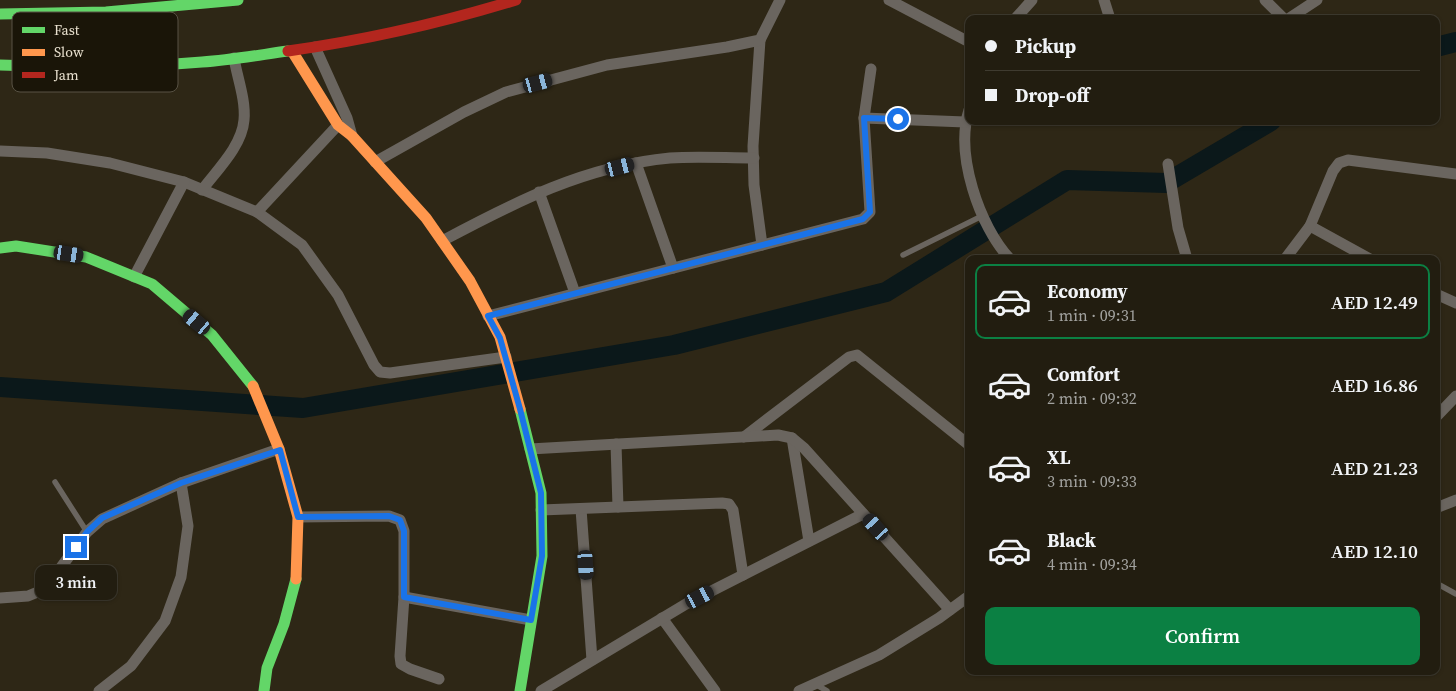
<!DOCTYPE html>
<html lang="en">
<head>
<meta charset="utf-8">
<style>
  :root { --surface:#221d10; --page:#2e2a1e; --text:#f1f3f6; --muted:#a2a29f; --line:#3f3b30; --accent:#0b8043 }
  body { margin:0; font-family:"Source Serif 4",serif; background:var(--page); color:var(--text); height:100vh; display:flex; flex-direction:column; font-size:19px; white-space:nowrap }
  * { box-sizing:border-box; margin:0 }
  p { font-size:16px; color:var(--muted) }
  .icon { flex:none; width:28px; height:28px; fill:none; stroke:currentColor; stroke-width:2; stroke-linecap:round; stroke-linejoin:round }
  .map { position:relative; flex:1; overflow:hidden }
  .details { position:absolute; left:965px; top:255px; width:475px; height:420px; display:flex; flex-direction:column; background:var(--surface); border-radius:10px; box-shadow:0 1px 4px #0004,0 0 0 1px var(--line) }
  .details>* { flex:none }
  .hud { position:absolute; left:965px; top:15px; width:475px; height:110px; border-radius:10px; box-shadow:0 1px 4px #0004,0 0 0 1px var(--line); display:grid; align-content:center; height:110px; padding:0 20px; background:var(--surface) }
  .end { position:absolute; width:22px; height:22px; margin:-11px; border:6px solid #1a73e8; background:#fff; box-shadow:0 0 0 2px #fff }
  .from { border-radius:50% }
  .bubble { position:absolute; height:35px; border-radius:10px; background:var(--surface); box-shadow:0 1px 4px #0004,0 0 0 1px var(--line); font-size:16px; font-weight:600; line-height:35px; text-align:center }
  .car { position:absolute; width:15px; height:30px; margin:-15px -8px; border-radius:6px; box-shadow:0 0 4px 1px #0007; background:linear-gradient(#222 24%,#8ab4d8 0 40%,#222 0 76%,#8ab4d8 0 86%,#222 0) }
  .hud b { display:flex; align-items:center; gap:18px; height:48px; font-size:19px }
  .hud b+b { border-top:1px solid var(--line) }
  .hud i { width:12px; height:12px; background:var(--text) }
  ul { padding:9px 0 0; list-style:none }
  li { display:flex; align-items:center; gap:15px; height:75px; margin:0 10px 8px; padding:0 10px; border:2px solid transparent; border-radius:10px }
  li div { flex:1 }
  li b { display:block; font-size:19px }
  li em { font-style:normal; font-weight:600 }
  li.current { border-color:var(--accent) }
  li>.icon { width:45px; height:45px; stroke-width:1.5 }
  .button { display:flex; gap:10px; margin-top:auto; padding:10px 20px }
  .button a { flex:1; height:58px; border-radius:10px; background:var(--accent); color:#fff; font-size:20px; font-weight:600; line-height:58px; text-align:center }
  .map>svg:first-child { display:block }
</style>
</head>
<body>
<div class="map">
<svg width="1456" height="691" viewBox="0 0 1456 691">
  <rect width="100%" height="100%" fill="#2e2716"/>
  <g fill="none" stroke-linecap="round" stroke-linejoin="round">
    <g stroke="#0b181a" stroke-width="20">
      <path d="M1436,47L1456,42"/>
      <path d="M0,387L303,408L674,345L886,292L1067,180L1166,183L1271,121"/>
    </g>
    <g stroke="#6a655f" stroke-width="5.5">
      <path d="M903,255L982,216"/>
      <path d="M55,482L87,532"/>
      <path d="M1436,583L1456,594"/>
      <path d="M815,684L827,691"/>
    </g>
    <g stroke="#6a655f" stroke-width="11">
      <path d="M889,0L969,42"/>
      <path d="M1104,0L1110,19"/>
      <path d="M1265,0L1284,19"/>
      <path d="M1015,19L1032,0"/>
      <path d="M1288,19L1317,0"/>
      <path d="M760,40L753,146L754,185L762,245"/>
      <path d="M315,47L347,118L352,136"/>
      <path d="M969,110C955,154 979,226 1010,259"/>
      <path d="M864,118L965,122"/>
      <path d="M0,151L47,153L110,163L184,182L257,212L302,245L338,295L374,365L380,372L390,373L506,357"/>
      <path d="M375,162L464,112L506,92L607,65L727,47L760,40L780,0"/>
      <path d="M636,163L673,268"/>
      <path d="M1168,164L1178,228L1187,259"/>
      <path d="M202,190C217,170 242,146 244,120C246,100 237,77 234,58"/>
      <path d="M539,192L575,293"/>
      <path d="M257,212L338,125"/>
      <path d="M1310,226L1370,259"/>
      <path d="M442,241C515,202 585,166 670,158C697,156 726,158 754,158"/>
      <path d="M1285,259L1310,226L1333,171L1339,163L1348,160L1456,174"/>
      <path d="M134,277L184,182"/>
      <path d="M1436,294L1456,303"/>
      <path d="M488,316L863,219L870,212L864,118L871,69"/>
      <path d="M1436,417L1456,396"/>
      <path d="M744,437L849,357L857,355L969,445"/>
      <path d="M792,438L809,541"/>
      <path d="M616,444L618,507"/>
      <path d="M530,449L778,435L792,438L804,448L950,610"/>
      <path d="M1436,508L1456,500"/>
      <path d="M581,509L592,660"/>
      <path d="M541,510L722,503L729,504L733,510L743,575"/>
      <path d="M298,517L389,516L400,520L404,531V597L400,656L401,664L410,669L439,679"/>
      <path d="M404,597L531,620"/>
      <path d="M0,598L28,596L45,589L87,532L102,519L181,483L279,449"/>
      <path d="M662,618L715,691"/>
      <path d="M99,691L131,666L165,621L181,577L188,526L181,483"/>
      <path d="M541,691L686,604L863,514"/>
      <path d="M799,691L879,655L939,618L969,596"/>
    </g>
    <g stroke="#63d668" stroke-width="11">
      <path d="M0,14L106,12L238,0"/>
      <path d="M0,65C67,67 134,68 202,62C231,60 259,55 288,51"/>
      <path d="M0,248L16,246L86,257L152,284L212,335L253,386"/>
      <path d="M264,691L267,668L284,624L296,579"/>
      <path d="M520,691L542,556L541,493L520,409"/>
    </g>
    <g stroke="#ff974d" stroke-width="11">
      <path d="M292,51L338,125L352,136L426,218L470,281L500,337L520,409"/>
      <path d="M253,386L279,449L298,517L296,579"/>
    </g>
    <path stroke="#b3261e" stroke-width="11" d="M288,51C366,40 441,23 516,0"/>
  </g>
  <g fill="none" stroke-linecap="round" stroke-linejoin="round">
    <path stroke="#1a73e8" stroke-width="6" d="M76,547L87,532L102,518L181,483L280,450L298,517L389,516L400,520L404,531V597L531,620L542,556L541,493L520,409L500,338L488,316L863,219L870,212L864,118L898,119"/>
  </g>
  <rect x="12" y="12" width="166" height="80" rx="8" fill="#1a1508" stroke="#585244" stroke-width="1"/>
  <rect x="22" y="27" width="23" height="6" fill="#63d668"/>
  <rect x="22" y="49" width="23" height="7" fill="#ff974d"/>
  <rect x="22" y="72" width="23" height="6" fill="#b3261e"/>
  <g font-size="14" fill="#e9e1cf">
    <text x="54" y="35">Fast</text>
    <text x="54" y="57">Slow</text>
    <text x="54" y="80">Jam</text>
  </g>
</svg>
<i class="end from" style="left:898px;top:119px"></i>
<i class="end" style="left:76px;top:547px"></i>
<div class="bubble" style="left:35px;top:565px;width:82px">3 min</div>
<i class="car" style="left:538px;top:83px;rotate:75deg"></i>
<i class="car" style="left:620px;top:167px;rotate:76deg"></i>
<i class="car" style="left:69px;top:254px;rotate:99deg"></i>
<i class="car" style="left:197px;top:322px;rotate:310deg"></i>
<i class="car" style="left:876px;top:527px;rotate:318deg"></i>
<i class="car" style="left:586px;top:565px;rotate:176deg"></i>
<i class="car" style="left:700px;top:597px;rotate:63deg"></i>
<div class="hud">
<b><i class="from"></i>Pickup</b>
<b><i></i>Drop-off</b>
</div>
<section class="details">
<ul>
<li class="current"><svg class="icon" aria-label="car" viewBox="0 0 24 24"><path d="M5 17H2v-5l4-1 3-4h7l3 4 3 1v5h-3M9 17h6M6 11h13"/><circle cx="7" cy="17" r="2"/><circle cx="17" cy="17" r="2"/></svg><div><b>Economy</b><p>1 min · 09:31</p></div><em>AED 12.49</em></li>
<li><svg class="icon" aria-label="car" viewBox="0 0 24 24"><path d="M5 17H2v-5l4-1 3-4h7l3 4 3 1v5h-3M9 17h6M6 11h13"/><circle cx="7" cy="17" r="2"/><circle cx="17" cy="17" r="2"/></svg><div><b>Comfort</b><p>2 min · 09:32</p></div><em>AED 16.86</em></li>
<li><svg class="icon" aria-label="car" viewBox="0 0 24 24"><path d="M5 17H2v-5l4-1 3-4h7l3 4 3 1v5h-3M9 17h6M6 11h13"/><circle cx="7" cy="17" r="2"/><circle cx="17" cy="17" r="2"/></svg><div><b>XL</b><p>3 min · 09:33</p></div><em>AED 21.23</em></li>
<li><svg class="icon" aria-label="car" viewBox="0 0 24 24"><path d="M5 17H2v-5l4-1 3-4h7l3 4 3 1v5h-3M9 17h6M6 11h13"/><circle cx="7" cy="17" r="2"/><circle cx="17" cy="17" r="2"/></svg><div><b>Black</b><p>4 min · 09:34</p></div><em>AED 12.10</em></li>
</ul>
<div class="button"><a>Confirm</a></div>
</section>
</div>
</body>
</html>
